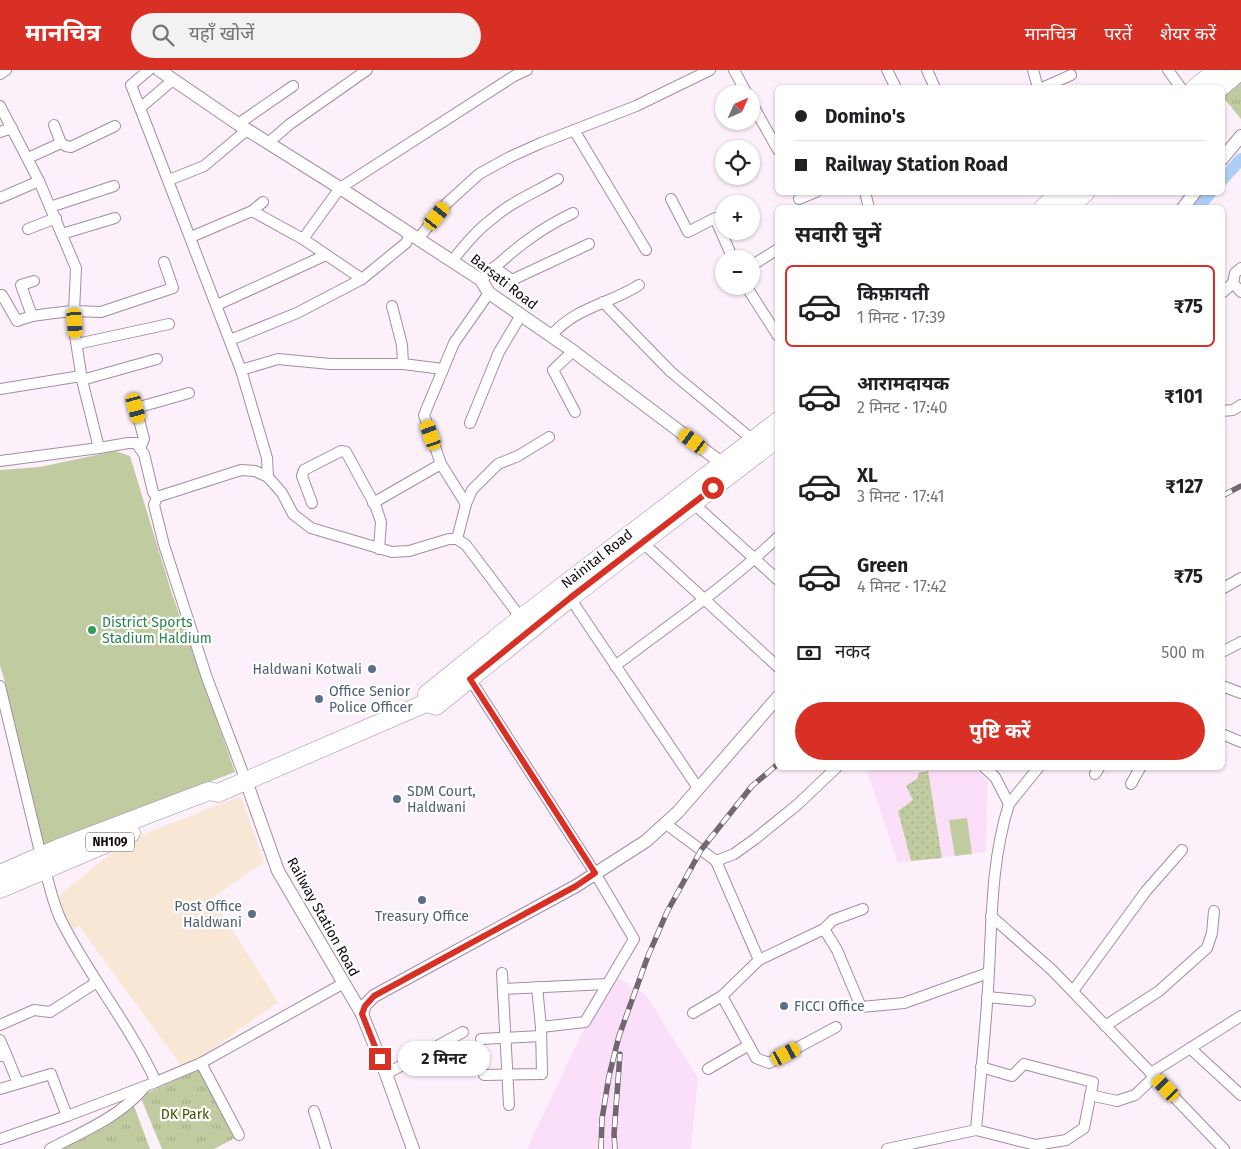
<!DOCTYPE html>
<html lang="hi">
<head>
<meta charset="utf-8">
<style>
  :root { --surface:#fff; --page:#f2f2f2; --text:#202124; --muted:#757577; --line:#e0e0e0; --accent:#d93025 }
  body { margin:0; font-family:"Fira Sans","Noto Sans Devanagari",sans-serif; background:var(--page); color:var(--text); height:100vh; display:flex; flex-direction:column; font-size:19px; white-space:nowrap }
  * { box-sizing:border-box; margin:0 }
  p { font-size:16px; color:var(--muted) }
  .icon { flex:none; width:28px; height:28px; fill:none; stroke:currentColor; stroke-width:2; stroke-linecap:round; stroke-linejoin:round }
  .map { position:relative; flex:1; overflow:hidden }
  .sheet { position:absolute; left:775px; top:135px; width:450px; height:565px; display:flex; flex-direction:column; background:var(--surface); border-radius:8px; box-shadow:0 1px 4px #0004 }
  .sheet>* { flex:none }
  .banner { position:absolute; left:775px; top:15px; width:450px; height:110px; border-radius:8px; box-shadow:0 1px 4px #0004; display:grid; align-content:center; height:110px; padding:0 20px; background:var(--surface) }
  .needle { width:32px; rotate:45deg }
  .buttons { position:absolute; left:715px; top:15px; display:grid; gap:10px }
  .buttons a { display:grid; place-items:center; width:45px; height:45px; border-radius:50%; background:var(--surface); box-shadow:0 1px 4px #0004; font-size:25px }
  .end { position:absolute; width:22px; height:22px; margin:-11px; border:6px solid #d93025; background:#fff; box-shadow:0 0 0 2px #fff }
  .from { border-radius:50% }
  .bubble { position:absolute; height:35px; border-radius:18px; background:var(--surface); box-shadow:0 1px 4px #0004; font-size:16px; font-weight:700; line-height:35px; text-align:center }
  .car { position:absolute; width:15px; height:30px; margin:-15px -8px; border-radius:6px; box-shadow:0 0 4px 1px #0007; background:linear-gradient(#f5c518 24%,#345 0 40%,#f5c518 0 76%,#345 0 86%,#f5c518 0) }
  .banner b { display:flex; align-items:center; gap:18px; height:48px; font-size:19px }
  .banner b+b { border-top:1px solid var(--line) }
  .banner i { width:12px; height:12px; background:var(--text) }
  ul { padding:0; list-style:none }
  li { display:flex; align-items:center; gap:15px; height:82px; margin:0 10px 8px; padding:0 10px; border:2px solid transparent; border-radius:8px }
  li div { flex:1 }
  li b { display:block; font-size:19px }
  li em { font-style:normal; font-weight:700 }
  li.active { border-color:var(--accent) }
  li>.icon { width:45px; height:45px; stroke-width:1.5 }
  h2 { padding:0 20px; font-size:22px; line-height:60px }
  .pay { display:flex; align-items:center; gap:12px; height:55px; padding:0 20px; font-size:19px }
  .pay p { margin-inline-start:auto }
  .button { display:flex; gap:10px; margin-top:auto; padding:10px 20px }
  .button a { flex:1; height:58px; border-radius:30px; background:var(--accent); color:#fff; font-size:20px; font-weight:700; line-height:58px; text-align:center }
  header { display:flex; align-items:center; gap:30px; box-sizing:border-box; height:70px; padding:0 25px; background:var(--accent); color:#fff }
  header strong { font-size:24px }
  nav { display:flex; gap:28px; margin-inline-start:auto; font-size:18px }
  .search { width:350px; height:45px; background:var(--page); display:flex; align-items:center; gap:12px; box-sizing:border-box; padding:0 18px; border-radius:28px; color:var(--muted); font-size:19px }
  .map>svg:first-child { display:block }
</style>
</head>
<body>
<header>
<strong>मानचित्र</strong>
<div class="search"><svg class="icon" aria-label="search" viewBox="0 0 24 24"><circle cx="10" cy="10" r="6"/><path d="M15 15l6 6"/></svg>यहाँ खोजें</div>
<nav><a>मानचित्र</a><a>परतें</a><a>शेयर करें</a></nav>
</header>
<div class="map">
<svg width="1241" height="1079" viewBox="0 0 1241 1079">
  <defs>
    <pattern id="grass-dots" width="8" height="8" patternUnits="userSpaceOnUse" patternTransform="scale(1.25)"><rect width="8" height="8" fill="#c0cca0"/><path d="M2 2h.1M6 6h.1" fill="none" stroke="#a4ae89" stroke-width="1.8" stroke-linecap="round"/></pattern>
    <pattern id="park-tufts" width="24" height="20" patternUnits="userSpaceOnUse" patternTransform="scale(1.25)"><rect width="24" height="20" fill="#c0cca0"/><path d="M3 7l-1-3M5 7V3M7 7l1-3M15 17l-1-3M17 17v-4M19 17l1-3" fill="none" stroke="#a4ae89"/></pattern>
  </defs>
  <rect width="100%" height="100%" fill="#fcf1fb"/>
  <g fill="#fbdff9">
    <path d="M866,698H974L988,710L986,782L898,793Z"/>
    <path d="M615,906L646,925L698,1008L691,1079H527L577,973Z"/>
  </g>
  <path fill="#f9e7d6" d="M241,726L264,792L212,828L278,932L217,976L182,997L79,856L70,862L56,828L126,771Z"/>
  <path fill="url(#grass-dots)" d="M928,701L942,788L911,791L898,741L913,730L906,716L918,708V703Z"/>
  <g fill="url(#park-tufts)">
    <path d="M1241,12V49L1223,27Z"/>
    <path d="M201,999L237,1067L214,1079H162L140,1026Z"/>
    <path d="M134,1036L150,1079H63L92,1064Z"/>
  </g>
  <g fill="#c0cca0">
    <path d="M115,381L130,386L172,524L235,702L43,776L4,608L0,596V400L40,397Z"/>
    <path d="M967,748L972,784L955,786L949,750Z"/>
  </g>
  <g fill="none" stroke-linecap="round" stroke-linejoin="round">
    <g stroke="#afcef7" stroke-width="12">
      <path d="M1222,110L1241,89"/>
      <path d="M1198,138L1211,122"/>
    </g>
    <defs>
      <g id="minor">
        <path d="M734,0L747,24"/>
        <path d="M887,0L896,18"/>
        <path d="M927,0L935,18"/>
        <path d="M1033,0L1038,18"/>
        <path d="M1168,0L1181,18"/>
        <path d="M0,4L6,0"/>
        <path d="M173,10L140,38L241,300L267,388L268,407"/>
        <path d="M1042,18L1071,5"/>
        <path d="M751,32L778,80"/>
        <path d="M0,36L39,111L76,198L74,241L75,265L82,310L99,378"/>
        <path d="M140,38L131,15L149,0"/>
        <path d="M238,54L293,16"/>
        <path d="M54,55L61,73"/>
        <path d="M574,60L646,180"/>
        <path d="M0,62L12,58"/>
        <path d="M268,73L290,54L367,0"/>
        <path d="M28,88L61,73L66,76L71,77L115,56"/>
        <path d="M169,110L204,96L247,60"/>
        <path d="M865,122L869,138"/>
        <path d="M0,128L39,111"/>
        <path d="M671,129L688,162L715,148L733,189"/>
        <path d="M799,129L816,122"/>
        <path d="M50,137L114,116"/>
        <path d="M252,141L303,169L362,209L406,173L410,164"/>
        <path d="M28,159L56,148"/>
        <path d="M62,164L115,148"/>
        <path d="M191,167L252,141L263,132"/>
        <path d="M303,169L340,118L514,6L527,0"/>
        <path d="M418,169L446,134L479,104L510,87L541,73L636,36L710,0"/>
        <path d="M452,191C464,176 476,161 492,149C511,132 536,122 558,109"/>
        <path d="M751,196L778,179"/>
        <path d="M494,197L512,210L589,174"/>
        <path d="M1241,198L1235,203L1233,213L1241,222"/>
        <path d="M481,210C511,182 535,161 573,143"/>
        <path d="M746,216L778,266"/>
        <path d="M1222,223L1233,213"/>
        <path d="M0,225H2L17,251L32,246L54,243L74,241L101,242L173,218L164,192"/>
        <path d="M603,232L671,302L753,370"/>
        <path d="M217,235L326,185"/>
        <path d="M392,236L402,275L403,294"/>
        <path d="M32,246L21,215L34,211"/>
        <path d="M551,266C575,237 610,234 639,215"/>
        <path d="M230,270L297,243L362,209"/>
        <path d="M77,274L169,254"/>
        <path d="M573,281L553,300L575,342"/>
        <path d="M241,300L278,289L330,294H403L443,299"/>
        <path d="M82,310L157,289"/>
        <path d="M0,319L81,306"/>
        <path d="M1222,341L1233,340L1241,335"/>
        <path d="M470,353L499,282L521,245"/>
        <path d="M140,378L144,369L136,338L189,323"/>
        <path d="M0,391L99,378L128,373H136L144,384L153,422L157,427L241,400L255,401L268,407L282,423L293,444L311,458L392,482L409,481L449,469H457L466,475L521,548"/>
        <path d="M157,427L154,435L164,475L207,608L246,711"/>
        <path d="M312,433L302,406L304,400L341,381L346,382L376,437L381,452L379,479"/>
        <path d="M373,433L441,394"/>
        <path d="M693,433L778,510"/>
        <path d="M466,434L441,394L424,345L454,273L489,223"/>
        <path d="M457,469L466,434L472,420L498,394L518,386L549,367"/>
        <path d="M642,472L778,597"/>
        <path d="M1222,519L1241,508"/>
        <path d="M570,528L698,718"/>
        <path d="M1222,582L1241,572"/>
        <path d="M615,596C670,554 728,515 778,467"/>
        <path d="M470,609L595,803L634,869L585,952L541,957"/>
        <path d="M0,616L41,786"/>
        <path d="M1222,616L1241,623"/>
        <path d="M1222,664L1241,672"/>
        <path d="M985,698L995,707L1009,734C990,794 992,857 988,919C985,966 980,1013 976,1060L1036,1075L1041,1079"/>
        <path d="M1095,704L1099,698"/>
        <path d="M1131,714L1140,698"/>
        <path d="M1009,734L1038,698"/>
        <path d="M666,754L716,791L734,784L755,769L797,735L836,698"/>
        <path d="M716,791L759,890"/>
        <path d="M45,800C50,817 54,838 63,854C91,909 131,957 156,1012L67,1046"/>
        <path d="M991,846L1052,900L1151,1003L1241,946"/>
        <path d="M824,859L833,850L863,839"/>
        <path d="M502,903L509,1035"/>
        <path d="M504,919L607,914"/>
        <path d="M1073,921L1146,821L1182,780"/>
        <path d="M987,927L1030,931"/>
        <path d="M693,943L722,926"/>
        <path d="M0,955L34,940L50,942L97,912"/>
        <path d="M1105,956L1159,921L1207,878L1212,863L1214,841"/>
        <path d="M836,957L769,993L756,988L722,926L759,890L824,859L837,880L861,937L904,933L988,903"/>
        <path d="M481,969L541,966"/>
        <path d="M0,970L6,984L1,986"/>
        <path d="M1190,978L1241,1025"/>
        <path d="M6,984L18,1013"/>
        <path d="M201,993L239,1065"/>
        <path d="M981,997L1012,1006L1024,994L1093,1012L1084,1058L1066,1070L1036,1075"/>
        <path d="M708,999L749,975"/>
        <path d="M1151,1003L1224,1079"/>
        <path d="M386,1004L463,962"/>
        <path d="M484,1005L542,1004L541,957L537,917"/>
        <path d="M156,1012L201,993L344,913"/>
        <path d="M0,1019L51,1004L67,1046L0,1069"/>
        <path d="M1090,1025L1117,1031L1135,1025L1155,1006"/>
        <path d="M314,1041L326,1079"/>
        <path d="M50,1079C82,1062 119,1047 143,1019"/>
        <path d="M887,1079L976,1060"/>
      </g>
      <g id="tertiary">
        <path d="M159,0L238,54L340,118L481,210L489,223L573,281L723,394"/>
        <path d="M1222,89L1241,66"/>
        <path d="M1183,138L1195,122"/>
        <path d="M246,711L278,801L362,944L386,1004L413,1079"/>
        <path d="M362,944L365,935L374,926L576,816L646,771L678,742L778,627"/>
      </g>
      <g id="trunk">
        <path d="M1195,18L1217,0"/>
        <path d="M1220,18L1241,0"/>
        <path d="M1043,138L1061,122"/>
        <path d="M1068,138L1086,122"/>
        <path d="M426,633L427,624L521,548L778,351"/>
        <path d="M0,804L59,778L209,721L218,723L426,633L436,636L570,528L778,368"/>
        <path d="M0,819L131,763"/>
      </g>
    </defs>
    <use href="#minor" stroke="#a58ba4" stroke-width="12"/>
    <use href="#tertiary" stroke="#a58ba4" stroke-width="14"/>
    <use href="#trunk" stroke="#a58ba4" stroke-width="19"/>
    <use href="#minor" stroke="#fff" stroke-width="10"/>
    <use href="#tertiary" stroke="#fff" stroke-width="12"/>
    <use href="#trunk" stroke="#fff" stroke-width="18"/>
    <defs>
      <g id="rail">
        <path d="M1222,426L1241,416"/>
        <path d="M601,1079L602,1049L609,1006L619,966L648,886L667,842L701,780L752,716L778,694"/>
        <path d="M615,1079L614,1064L620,984"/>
      </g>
    </defs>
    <use href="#rail" stroke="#716770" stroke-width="5.5"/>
    <use href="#rail" stroke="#fff" stroke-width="4" stroke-dasharray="11" stroke-linecap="butt"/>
  </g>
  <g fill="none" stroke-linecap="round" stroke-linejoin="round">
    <path stroke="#d93025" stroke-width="6" d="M380,989L362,944L365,936L374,926L576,816L595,803L470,609L570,528L713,418"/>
  </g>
  <circle fill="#2e9e5b" stroke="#fff" stroke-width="2" cx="92" cy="560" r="5"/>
  <g fill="#5c6f8a" stroke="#fff" stroke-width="2">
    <circle cx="372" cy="599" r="5"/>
    <circle cx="319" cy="629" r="5"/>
    <circle cx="397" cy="729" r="5"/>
    <circle cx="422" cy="830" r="5"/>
    <circle cx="252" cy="844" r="5"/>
    <circle cx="784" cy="936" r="5"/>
  </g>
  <g text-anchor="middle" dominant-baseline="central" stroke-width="4.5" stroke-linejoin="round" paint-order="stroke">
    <rect fill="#fff" stroke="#585258" stroke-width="1" x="86" y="762.5" width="48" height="19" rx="4"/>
    <g font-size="12" font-weight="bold" fill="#110810">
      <text x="110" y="772">NH109</text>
    </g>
    <g font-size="14" fill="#110810" stroke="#fff">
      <text transform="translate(504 212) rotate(38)">Barsati Road</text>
      <text transform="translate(597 489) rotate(-38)">Nainital Road</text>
      <text transform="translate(323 847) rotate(61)">Railway Station Road</text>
    </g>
    <g font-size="14" fill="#27864d" stroke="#fff" text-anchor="start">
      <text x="102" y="552">District Sports<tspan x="102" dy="16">Stadium Haldium</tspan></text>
    </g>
    <g font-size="14" fill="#4e5e75" stroke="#fff" text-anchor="start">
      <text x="362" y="599" text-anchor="end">Haldwani Kotwali</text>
      <text x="329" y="621">Office Senior<tspan x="329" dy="16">Police Officer</tspan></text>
      <text x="407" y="721">SDM Court,<tspan x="407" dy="16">Haldwani</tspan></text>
      <text x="242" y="836" text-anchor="end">Post Office<tspan x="242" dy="16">Haldwani</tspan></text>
      <text x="422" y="846" text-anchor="middle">Treasury Office</text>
      <text x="794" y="936">FICCI Office</text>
    </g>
    <g font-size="14" fill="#425001" stroke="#fff">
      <text x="185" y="1044">DK Park</text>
    </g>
  </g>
</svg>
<div class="buttons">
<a><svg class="needle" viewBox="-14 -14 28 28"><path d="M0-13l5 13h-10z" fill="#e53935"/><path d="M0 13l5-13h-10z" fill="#757577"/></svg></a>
<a><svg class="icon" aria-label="locate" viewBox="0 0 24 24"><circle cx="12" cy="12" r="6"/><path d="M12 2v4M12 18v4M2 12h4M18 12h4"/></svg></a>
<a>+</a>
<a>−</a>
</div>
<i class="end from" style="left:713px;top:418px"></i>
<i class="end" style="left:380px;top:989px"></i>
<div class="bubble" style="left:398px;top:971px;width:92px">2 मिनट</div>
<i class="car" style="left:437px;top:146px;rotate:39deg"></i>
<i class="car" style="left:75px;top:253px;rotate:176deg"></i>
<i class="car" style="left:136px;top:338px;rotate:165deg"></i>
<i class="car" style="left:431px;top:365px;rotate:341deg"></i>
<i class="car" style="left:693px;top:371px;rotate:307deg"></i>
<i class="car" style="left:786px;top:984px;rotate:62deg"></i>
<i class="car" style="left:1166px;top:1018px;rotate:316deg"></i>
<div class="banner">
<b><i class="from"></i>Domino's</b>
<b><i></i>Railway Station Road</b>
</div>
<section class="sheet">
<h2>सवारी चुनें</h2>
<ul>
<li class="active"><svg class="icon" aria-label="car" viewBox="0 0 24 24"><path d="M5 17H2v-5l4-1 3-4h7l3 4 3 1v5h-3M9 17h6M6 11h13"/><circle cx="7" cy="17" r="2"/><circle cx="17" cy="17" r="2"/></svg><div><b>किफ़ायती</b><p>1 मिनट · 17:39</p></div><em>₹75</em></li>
<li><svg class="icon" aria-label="car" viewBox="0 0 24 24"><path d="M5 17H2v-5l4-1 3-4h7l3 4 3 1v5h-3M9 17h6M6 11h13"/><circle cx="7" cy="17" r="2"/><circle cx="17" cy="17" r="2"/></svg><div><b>आरामदायक</b><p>2 मिनट · 17:40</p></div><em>₹101</em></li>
<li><svg class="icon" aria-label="car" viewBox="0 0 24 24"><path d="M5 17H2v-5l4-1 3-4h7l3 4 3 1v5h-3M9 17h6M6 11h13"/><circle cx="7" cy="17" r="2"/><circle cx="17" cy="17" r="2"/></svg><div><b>XL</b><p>3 मिनट · 17:41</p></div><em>₹127</em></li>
<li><svg class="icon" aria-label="car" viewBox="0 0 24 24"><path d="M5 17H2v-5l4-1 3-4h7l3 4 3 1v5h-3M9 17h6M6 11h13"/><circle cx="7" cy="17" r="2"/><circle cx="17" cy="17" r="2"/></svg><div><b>Green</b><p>4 मिनट · 17:42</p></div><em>₹75</em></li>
</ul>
<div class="pay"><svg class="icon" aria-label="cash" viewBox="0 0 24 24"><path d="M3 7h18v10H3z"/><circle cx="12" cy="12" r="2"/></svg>नकद<p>500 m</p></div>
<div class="button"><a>पुष्टि करें</a></div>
</section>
</div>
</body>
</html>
